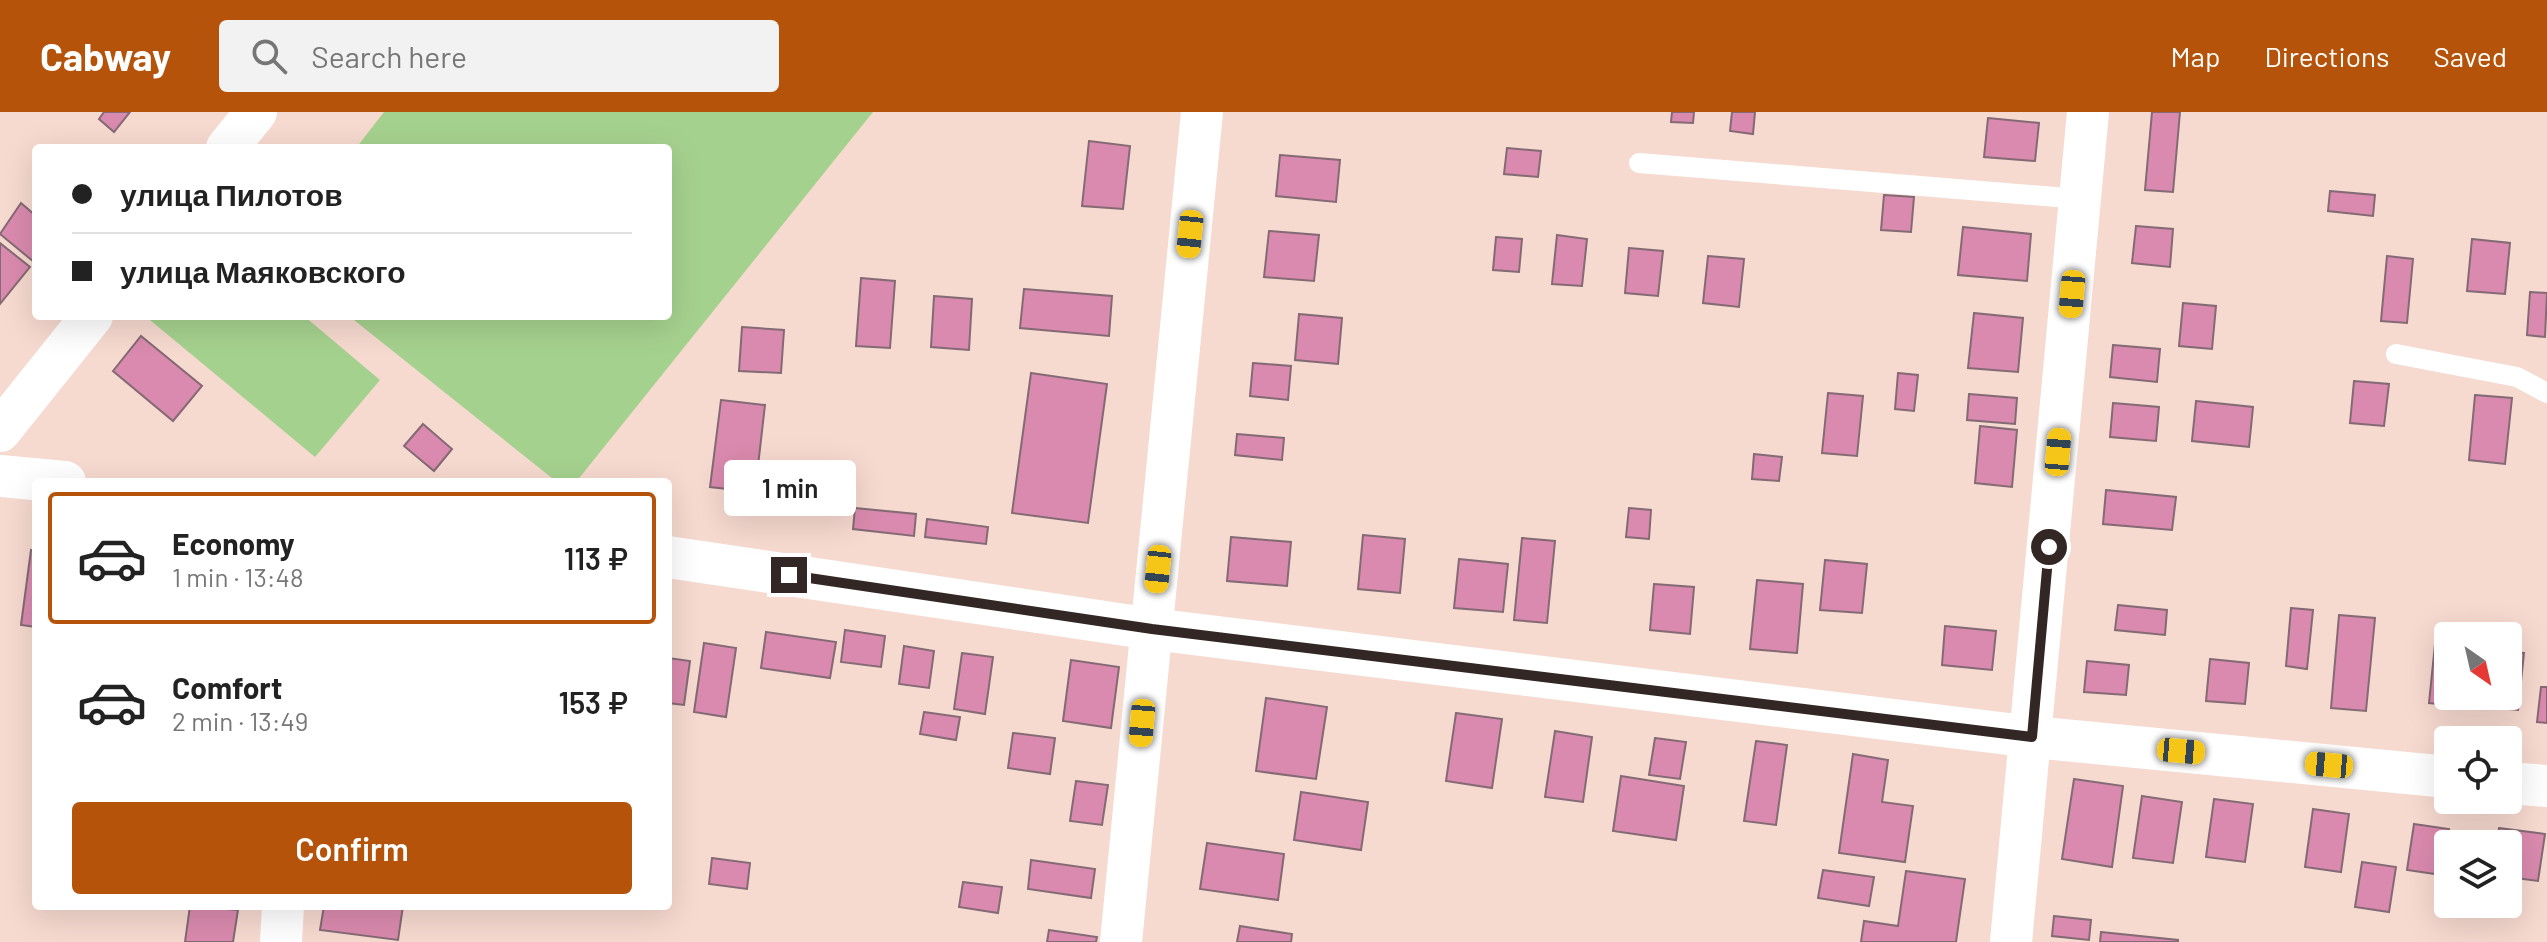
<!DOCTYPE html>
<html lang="en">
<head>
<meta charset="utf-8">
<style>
  :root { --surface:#fff; --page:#f2f2f2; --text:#222; --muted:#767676; --line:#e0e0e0; --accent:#b45309 }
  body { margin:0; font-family:Barlow,sans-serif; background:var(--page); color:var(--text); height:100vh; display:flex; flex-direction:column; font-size:30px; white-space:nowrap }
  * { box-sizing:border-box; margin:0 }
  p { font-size:26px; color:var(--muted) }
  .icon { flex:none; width:44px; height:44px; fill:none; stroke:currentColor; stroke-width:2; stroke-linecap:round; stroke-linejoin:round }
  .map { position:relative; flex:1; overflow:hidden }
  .side { position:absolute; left:32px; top:366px; width:640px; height:432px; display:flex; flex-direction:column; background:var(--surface); border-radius:8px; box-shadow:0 8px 32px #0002 }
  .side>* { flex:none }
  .guide { position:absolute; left:32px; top:32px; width:640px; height:176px; border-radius:8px; box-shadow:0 8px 32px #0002; display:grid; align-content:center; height:176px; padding:0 40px; background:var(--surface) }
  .needle { width:52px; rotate:146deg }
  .tools { position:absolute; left:2434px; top:510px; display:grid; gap:16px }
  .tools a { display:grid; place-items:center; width:88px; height:88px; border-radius:8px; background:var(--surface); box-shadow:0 8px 32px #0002; font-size:40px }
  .end { position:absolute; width:36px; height:36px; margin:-18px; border:10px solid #322724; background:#fff; box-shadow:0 0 0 4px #fff }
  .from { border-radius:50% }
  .bubble { position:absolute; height:56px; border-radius:8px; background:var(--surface); box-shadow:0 8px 32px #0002; font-size:26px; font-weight:600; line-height:56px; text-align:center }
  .car { position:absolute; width:24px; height:48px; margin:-24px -12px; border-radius:10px; box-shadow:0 0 6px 2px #0007; background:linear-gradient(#f5c518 24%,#345 0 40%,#f5c518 0 76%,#345 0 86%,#f5c518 0) }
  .guide b { display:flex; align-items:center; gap:28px; height:76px; font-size:30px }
  .guide b+b { border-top:2px solid var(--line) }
  .guide i { width:20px; height:20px; background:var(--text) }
  ul { padding:14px 0 0; list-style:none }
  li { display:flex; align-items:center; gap:24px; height:132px; margin:0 16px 12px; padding:0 24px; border:4px solid transparent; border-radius:8px }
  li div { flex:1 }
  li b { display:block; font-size:30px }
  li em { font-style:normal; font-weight:600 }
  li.active { border-color:var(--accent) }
  li>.icon { width:72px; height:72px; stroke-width:1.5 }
  .button { display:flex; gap:16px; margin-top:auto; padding:16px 40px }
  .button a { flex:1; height:92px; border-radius:8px; background:var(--accent); color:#fff; font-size:32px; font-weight:600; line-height:92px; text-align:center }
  header { display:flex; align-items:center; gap:48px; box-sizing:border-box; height:112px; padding:0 40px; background:var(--accent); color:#fff }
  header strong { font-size:38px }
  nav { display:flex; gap:44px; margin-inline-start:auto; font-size:28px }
  .search { width:560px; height:72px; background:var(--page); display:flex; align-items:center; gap:20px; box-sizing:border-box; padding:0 28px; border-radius:8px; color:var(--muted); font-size:30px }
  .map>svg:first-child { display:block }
</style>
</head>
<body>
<header>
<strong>Cabway</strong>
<div class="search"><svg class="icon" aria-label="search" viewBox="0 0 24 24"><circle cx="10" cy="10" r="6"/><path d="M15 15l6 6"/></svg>Search here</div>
<nav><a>Map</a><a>Directions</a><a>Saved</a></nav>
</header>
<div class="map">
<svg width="2547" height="830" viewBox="0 0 2547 830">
  <rect width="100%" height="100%" fill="#f6d9cf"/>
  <g fill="#a5d18e">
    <path d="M384,0H873L576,370H557L349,204H668V36H356Z"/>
    <path d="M153,204H304L380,268L315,345L150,208Z"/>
  </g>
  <g fill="#da8aae" stroke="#836a74" stroke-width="2">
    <path d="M104,0H130L114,20L99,7Z"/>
    <path d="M1672,0H1694L1693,11L1671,10Z"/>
    <path d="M1732,0H1755L1753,22L1730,19Z"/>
    <path d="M2152,0H2180L2173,80L2145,78Z"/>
    <path d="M1988,6L2039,11L2035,49L1984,45Z"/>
    <path d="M1089,29L1130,34L1123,97L1082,94Z"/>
    <path d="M1507,36L1541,39L1538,65L1504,62Z"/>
    <path d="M1280,43L1340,48L1336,90L1276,84Z"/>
    <path d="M2330,79L2375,83L2373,104L2328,99Z"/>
    <path d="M1884,83L1914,85L1911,120L1881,118Z"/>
    <path d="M21,91L36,104L34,150L0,122Z"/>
    <path d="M2136,114L2173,117L2170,155L2132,151Z"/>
    <path d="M1963,115L2031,122L2027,169L1958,163Z"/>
    <path d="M1269,119L1319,123L1314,169L1264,165Z"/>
    <path d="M1557,123L1587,127L1582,174L1552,172Z"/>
    <path d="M1496,125L1522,127L1519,160L1493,158Z"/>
    <path d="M2472,127L2510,131L2505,182L2467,179Z"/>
    <path d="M0,131L30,155L0,192Z"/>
    <path d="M1629,136L1663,139L1658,184L1625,181Z"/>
    <path d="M1708,144L1744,147L1739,195L1703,191Z"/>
    <path d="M2387,144L2413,147L2407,211L2381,209Z"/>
    <path d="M861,166L895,169L890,236L856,234Z"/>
    <path d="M1024,177L1112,184L1109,224L1020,216Z"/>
    <path d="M2530,180L2547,181L2545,225L2527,223Z"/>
    <path d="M934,184L972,187L969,238L931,235Z"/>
    <path d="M2183,191L2216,194L2212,237L2179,234Z"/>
    <path d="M1974,201L2023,206L2018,260L1968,256Z"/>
    <path d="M1299,202L1342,206L1338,252L1295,248Z"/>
    <path d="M742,215L784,218L781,261L739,259Z"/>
    <path d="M141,224L202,274L173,309L113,259Z"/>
    <path d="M2113,233L2160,237L2157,270L2110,265Z"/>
    <path d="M1253,251L1291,254L1288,288L1250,284Z"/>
    <path d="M1031,261L1107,272L1088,411L1012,401Z"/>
    <path d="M1898,261L1918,263L1914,299L1895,297Z"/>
    <path d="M2354,269L2389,272L2384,314L2350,311Z"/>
    <path d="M1828,281L1863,284L1857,344L1822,341Z"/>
    <path d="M1969,282L2017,286L2015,312L1967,308Z"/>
    <path d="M2475,283L2512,286L2505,352L2469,348Z"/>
    <path d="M721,288L765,293L755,380L710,375Z"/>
    <path d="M2196,289L2253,295L2249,335L2192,329Z"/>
    <path d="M2113,291L2159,295L2156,329L2110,325Z"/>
    <path d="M423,312L452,337L434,359L404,334Z"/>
    <path d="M1980,314L2017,318L2012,375L1975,371Z"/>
    <path d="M1237,322L1284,326L1282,348L1235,343Z"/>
    <path d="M1754,342L1782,345L1779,369L1752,367Z"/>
    <path d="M2106,378L2176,385L2172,418L2103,412Z"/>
    <path d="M855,396L916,402L914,424L853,417Z"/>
    <path d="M1629,396L1651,398L1649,427L1626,425Z"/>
    <path d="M927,407L988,415L986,432L925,425Z"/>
    <path d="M1363,423L1405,427L1400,481L1358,477Z"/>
    <path d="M1231,425L1291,430L1287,474L1227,469Z"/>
    <path d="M1522,426L1555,429L1547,511L1514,508Z"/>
    <path d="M31,438L36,439V515L21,513Z"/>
    <path d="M1459,447L1508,452L1503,500L1454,496Z"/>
    <path d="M1825,448L1867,452L1862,501L1820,498Z"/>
    <path d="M1757,468L1803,472L1797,541L1750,537Z"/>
    <path d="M1654,472L1694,475L1690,522L1650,518Z"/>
    <path d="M2118,493L2167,498L2165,523L2115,518Z"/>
    <path d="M2291,496L2313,498L2307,557L2286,554Z"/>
    <path d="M2339,503L2375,506L2366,599L2331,596Z"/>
    <path d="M1945,514L1996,519L1992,558L1942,553Z"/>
    <path d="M845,518L885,524L881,555L841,550Z"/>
    <path d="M766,520L836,530L830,566L761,556Z"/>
    <path d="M704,531L736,536L726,605L694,600Z"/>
    <path d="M2435,532L2448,533V584H2461L2459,594L2429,591Z"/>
    <path d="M904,534L934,539L929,576L899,572Z"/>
    <path d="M2508,540L2524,541L2518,598L2489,595L2490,584H2508Z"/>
    <path d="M962,541L993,545L985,602L954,597Z"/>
    <path d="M668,546L690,549L684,593L668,591Z"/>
    <path d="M2210,547L2249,551L2245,592L2206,589Z"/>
    <path d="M1071,548L1119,555L1111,616L1063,609Z"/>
    <path d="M2087,549L2129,553L2126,583L2084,580Z"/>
    <path d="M2541,575H2547V611L2537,610Z"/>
    <path d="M1266,586L1327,595L1316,667L1256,659Z"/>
    <path d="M924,600L960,605L956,628L920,622Z"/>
    <path d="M1456,601L1502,607L1492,676L1446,669Z"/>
    <path d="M1555,619L1592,625L1583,690L1545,685Z"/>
    <path d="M1013,621L1055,626L1050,662L1008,656Z"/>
    <path d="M1655,626L1686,630L1680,667L1649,663Z"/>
    <path d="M1756,629L1787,633L1776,713L1744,709Z"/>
    <path d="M1853,642L1888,648L1882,690L1913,694L1905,750L1839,741Z"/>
    <path d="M1621,664L1684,674L1676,728L1613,719Z"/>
    <path d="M2074,667L2123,674L2112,755L2062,747Z"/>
    <path d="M1076,669L1108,673L1102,713L1070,709Z"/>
    <path d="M1301,680L1368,690L1361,738L1294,728Z"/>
    <path d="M2142,684L2182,690L2173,751L2133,746Z"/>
    <path d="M2214,687L2253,692L2245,750L2206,745Z"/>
    <path d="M2313,697L2349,702L2341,760L2305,755Z"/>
    <path d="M2414,712L2449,717L2442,763L2407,758Z"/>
    <path d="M2499,716L2545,722L2538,769L2508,765V732H2496Z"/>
    <path d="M1207,731L1284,742L1278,788L1200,777Z"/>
    <path d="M712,746L750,751L747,777L709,772Z"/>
    <path d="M1031,748L1095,757L1091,786L1028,777Z"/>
    <path d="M2362,750L2396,755L2389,800L2355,795Z"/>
    <path d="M1823,758L1874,765L1869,794L1818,786Z"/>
    <path d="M1906,759L1965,767L1956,830H1861L1864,809L1898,814Z"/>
    <path d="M963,770L1002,775L998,801L959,795Z"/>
    <path d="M190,794L238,798L233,830H185Z"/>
    <path d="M324,794H403L398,828L320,818Z"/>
    <path d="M2054,804L2091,808L2089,828L2052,824Z"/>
    <path d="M1240,814L1292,822L1291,830H1237Z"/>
    <path d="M1049,818L1097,825L1096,830H1047Z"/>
    <path d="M2101,820L2178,828V830H2100Z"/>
  </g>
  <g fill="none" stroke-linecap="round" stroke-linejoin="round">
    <g stroke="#fff" stroke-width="20">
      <path d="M1639,51L2080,87"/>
      <path d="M2396,242L2517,265L2547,281"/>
    </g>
    <g stroke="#fff" stroke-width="42">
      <path d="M227,36L256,0"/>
      <path d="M0,319L92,204"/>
      <path d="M0,364L65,370"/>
      <path d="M668,445L1152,517L2032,625L2448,665"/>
      <path d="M2508,671L2547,674"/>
      <path d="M281,830L283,794"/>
      <path d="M1121,830L1202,0"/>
      <path d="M2011,830L2088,0"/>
    </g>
  </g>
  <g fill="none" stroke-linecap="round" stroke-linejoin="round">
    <path stroke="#322724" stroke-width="10" d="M789,463L1152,517L2032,625L2049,435"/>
  </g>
</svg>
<div class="tools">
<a><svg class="needle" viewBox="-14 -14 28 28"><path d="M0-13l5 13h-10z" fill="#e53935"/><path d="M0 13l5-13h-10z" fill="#767676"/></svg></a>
<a><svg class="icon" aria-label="locate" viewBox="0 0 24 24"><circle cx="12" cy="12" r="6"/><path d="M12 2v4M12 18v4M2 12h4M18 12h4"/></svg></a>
<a><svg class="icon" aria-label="layers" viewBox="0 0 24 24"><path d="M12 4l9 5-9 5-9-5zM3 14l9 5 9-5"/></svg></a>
</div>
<i class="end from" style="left:2049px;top:435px"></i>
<i class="end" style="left:789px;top:463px"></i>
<div class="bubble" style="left:724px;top:348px;width:132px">1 min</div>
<i class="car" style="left:1190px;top:122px;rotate:186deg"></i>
<i class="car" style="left:2072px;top:182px;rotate:185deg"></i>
<i class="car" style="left:2058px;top:340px;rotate:5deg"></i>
<i class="car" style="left:1158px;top:457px;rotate:186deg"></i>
<i class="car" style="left:1142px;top:611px;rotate:185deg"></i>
<i class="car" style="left:2181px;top:639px;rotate:95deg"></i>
<i class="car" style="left:2329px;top:653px;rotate:275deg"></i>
<div class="guide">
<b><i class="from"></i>улица Пилотов</b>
<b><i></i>улица Маяковского</b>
</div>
<section class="side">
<ul>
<li class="active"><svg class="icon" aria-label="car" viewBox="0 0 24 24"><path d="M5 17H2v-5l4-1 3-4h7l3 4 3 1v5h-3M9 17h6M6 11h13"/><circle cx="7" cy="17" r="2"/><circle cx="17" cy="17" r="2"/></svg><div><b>Economy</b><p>1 min · 13:48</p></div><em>113 ₽</em></li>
<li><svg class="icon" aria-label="car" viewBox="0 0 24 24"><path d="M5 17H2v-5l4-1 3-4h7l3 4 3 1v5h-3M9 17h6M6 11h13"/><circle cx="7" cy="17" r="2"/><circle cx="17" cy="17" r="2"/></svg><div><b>Comfort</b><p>2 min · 13:49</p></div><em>153 ₽</em></li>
</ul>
<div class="button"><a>Confirm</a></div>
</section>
</div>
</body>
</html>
